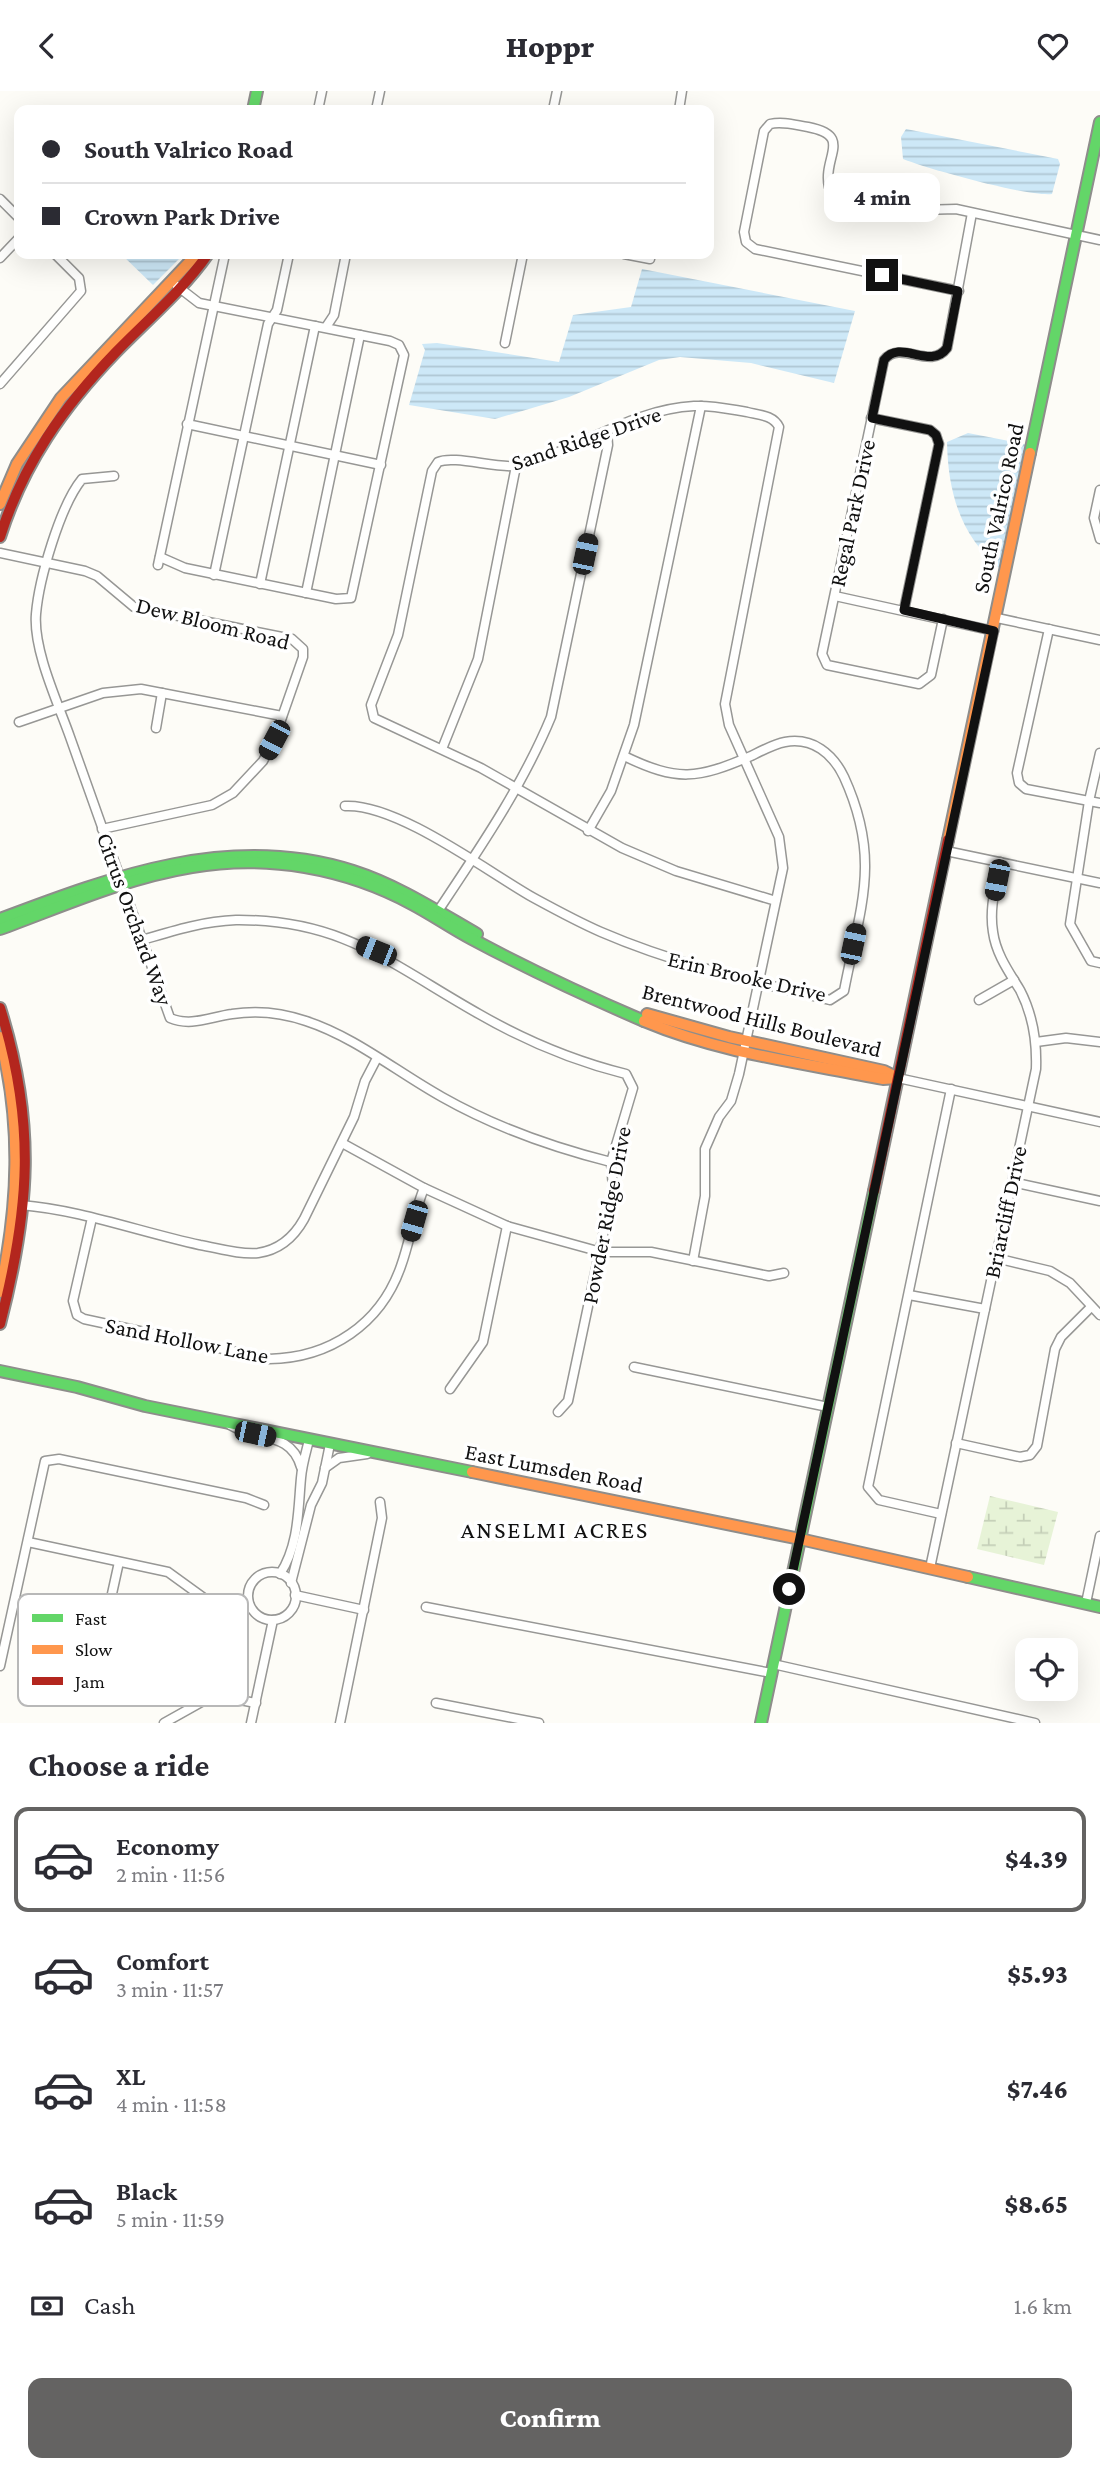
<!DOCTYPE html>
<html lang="en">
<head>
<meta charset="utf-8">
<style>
  :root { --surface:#fff; --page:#f2f2f3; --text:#2b2b33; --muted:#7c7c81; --line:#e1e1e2; --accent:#646362 }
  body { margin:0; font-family:"Crimson Pro",serif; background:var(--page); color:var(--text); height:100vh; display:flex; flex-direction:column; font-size:26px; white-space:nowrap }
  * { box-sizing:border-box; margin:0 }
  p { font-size:23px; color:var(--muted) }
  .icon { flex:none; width:38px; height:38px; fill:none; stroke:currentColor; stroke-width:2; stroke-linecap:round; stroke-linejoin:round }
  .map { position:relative; height:1632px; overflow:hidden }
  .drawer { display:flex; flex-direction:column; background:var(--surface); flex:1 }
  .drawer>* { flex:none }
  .top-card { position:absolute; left:14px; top:14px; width:700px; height:154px; border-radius:14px; box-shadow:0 7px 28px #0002; display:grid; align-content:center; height:154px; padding:0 28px; background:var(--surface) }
  .tools { position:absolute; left:1015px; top:1547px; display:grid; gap:14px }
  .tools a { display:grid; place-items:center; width:63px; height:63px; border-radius:14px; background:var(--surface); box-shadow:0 7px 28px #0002; font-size:35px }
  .end { position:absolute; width:32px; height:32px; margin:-16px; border:9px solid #111; background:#fff; box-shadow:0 0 0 4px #fff }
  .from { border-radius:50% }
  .bubble { position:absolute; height:49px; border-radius:14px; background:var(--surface); box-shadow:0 7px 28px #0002; font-size:23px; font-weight:800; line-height:49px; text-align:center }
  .car { position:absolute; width:21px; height:42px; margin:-21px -10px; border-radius:9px; box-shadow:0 0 5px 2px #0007; background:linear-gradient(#222 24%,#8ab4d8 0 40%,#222 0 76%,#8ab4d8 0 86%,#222 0) }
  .top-card b { display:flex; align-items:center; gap:24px; height:66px; font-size:26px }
  .top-card b+b { border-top:2px solid var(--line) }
  .top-card i { width:18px; height:18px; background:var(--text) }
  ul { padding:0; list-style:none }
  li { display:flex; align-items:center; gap:21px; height:105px; margin:0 14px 10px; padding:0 14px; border:4px solid transparent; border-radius:14px }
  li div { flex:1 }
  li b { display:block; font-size:26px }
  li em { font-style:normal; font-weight:800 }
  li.selected { border-color:var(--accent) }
  li>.icon { width:63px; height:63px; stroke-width:1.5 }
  h2 { padding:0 28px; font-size:32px; line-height:84px }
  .pay { display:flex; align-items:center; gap:18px; height:77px; padding:0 28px; font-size:26px }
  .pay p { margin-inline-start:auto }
  .action { display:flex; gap:14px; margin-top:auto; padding:14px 28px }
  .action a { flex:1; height:80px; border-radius:14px; background:var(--accent); color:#fff; font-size:28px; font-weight:800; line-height:80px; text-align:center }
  header { display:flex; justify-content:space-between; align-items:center; height:91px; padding:0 28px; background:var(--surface); font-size:32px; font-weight:800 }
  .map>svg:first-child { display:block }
</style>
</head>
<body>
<header><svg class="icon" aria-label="back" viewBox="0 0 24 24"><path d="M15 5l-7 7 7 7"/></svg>Hoppr<svg class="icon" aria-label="heart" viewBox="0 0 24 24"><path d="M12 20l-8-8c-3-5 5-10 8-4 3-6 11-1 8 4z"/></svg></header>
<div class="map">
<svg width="1100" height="1632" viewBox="0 0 1100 1632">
  <defs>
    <pattern id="wetland-marsh" width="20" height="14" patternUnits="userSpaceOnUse" patternTransform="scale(1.75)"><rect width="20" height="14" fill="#e7f3d7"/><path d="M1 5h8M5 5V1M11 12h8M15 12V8" fill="none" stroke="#c5cfb8"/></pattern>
    <pattern id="water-rules" width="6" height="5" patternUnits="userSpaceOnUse" patternTransform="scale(1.75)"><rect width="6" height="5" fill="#cde8f7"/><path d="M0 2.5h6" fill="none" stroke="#afc6d3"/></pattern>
  </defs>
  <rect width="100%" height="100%" fill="#fdfcf7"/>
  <path fill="url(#wetland-marsh)" d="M990,1405L1058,1421L1044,1474L977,1458Z"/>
  <g fill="url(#water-rules)">
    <path d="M906,38L1058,68L1060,73L1052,103C1028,106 928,78 903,68L901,46Z"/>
    <path d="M121,163H184L153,194Z"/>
    <path d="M642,178L855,220L834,292L751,272L680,266L659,269L569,306L495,328L409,314L425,259L422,253L437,252L559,271L573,224L631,216Z"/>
    <path d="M968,342L1029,354L1003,480C961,447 948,403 947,351Z"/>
  </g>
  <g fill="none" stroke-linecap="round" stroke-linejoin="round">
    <defs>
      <g id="street">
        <path d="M318,19L322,0"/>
        <path d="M376,19L380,0"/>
        <path d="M553,19L557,0"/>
        <path d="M679,19L682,0"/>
        <path d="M0,108L19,127"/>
        <path d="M624,163L650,168L651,163"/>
        <path d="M0,167L19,147"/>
        <path d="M959,200L755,158L746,151L744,141L764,40L770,33C783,30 795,34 808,36C854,45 822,66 829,96L838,102L920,119L956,118L1100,149"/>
        <path d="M326,236L334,224L346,163"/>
        <path d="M505,252L523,163"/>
        <path d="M0,293L81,200L79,187L55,163"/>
        <path d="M871,327L930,339L936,344L939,353L904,519"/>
        <path d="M187,333L381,374"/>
        <path d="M114,385L82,388C60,415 39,488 36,523C33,559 58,612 70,646C103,740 137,833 170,927C191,936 210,926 232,923C257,919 283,922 306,930C355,946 397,981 442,1006C495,1036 551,1056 611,1071"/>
        <path d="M1100,399L1094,427L1100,448"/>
        <path d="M0,462L85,480L97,485L134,516L292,548L303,558V566L274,649L263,670L233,702L212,714L102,738"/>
        <path d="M160,466L185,477L336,508L351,507L404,264L399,254L390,250L199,212L177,195"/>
        <path d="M158,474L225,163"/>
        <path d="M214,484L268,233L277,219L289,163"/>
        <path d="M260,493L315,235"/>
        <path d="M306,502L360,244"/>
        <path d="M835,505L994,540"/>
        <path d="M997,527L1100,549"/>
        <path d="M943,528L931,584L919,593L827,574L822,563L884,269C901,248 930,280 947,257L972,122"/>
        <path d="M1049,538L1017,682L1019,692L1026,698L1100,712"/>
        <path d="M19,631L103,602L141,598L282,625"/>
        <path d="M156,637L162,602"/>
        <path d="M442,658L478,568L516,375"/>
        <path d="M1100,662L1089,710L1070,833L1091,870L1100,872"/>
        <path d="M345,715C397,712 488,781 534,807C556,819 578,831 601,841C675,873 751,890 830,909L844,900C860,816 882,769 844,686C833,663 813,646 785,651C774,653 761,660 751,665C697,688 678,691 624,665"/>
        <path d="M588,740L611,700L634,634L701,315"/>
        <path d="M946,760L1100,792"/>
        <path d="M436,823C478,760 522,696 551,626L608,354L607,341"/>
        <path d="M142,849C172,840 204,830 236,829C343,828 392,874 479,923C526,950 574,970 626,983L633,997L611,1071L613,1097L568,1310L558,1321"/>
        <path d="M979,909L1014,889"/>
        <path d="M1036,951L1066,947L1100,951"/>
        <path d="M898,987L1100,1031"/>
        <path d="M342,1052L424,1097L507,1135L601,1161H651L769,1185L784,1182"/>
        <path d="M1012,1091L1100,1110"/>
        <path d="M21,1114C81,1119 140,1141 200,1154C218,1157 239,1164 258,1162C279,1159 294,1146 304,1128L354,1026L365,990L377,967"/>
        <path d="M92,1127L73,1210L77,1224L84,1228L269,1268C330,1267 381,1233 401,1175C410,1150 414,1122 424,1097"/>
        <path d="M996,1167L1050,1180L1070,1192L1100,1224"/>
        <path d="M693,1170L705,1105V1058L719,1026L731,1010L739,983L783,777L779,746L729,634L725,613L779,336C773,324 759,324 747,321C729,318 712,314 694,315C631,318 576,361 516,375C494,377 453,364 438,371L432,380L398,544L371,614L374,627L481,677L622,757L676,780L776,810"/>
        <path d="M909,1204L985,1218"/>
        <path d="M634,1276L828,1316"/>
        <path d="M450,1298L483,1251L507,1135"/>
        <path d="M230,1334C257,1350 291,1340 301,1376"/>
        <path d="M956,1352L1020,1366L1030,1364L1037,1355L1055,1258L1061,1246L1091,1216"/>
        <path d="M325,1377L339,1367L367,1363"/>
        <path d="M941,1423L879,1409L868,1396L951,998"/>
        <path d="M28,1451L168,1481L208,1510L249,1514"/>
        <path d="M930,1477L1036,978C1037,950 1033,924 1020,899C1009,881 996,863 993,841C989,817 996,794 1000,771"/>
        <circle cx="272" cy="1505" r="24"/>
        <path d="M280,1483C299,1454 298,1419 301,1387C302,1374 306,1361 309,1349"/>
        <path d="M291,1492L311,1414L322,1392L330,1353"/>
        <path d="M295,1504L364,1519"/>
        <path d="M1086,1512L1100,1445"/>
        <path d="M426,1516L771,1582"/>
        <path d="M773,1573L1035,1632"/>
        <path d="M106,1574L102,1548L119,1471"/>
        <path d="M0,1575L45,1370L59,1368L246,1407L264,1414"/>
        <path d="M436,1612L539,1632"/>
        <path d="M164,1632L214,1604L256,1612"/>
        <path d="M251,1632L273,1529"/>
        <path d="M340,1632L382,1427L380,1411"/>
      </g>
      <g id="fast">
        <path d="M253,19L257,0"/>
        <path d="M1030,362L1100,31"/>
        <path d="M0,828C114,785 231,741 353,780C397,794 437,820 477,843"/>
        <path d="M0,838C63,815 125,787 192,776C267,763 345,777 412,813C433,824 451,837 472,848C528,878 586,905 644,930"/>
        <path d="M0,1280L77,1296L145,1315L472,1381"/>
        <path d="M968,1486L1100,1516"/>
        <path d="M761,1632L874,1100"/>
      </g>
      <g id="slow">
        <path d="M0,413L17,373L61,307L197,163"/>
        <path d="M948,749L1030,362"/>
        <path d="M647,923L729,946L884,980L898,987"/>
        <path d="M644,930C720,962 803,972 883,988L898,987"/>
        <path d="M0,946C22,1032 19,1114 0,1201"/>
        <path d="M472,1381L800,1448L968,1486"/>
      </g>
      <g id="jam">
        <path d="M0,446C23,373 63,316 116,261C147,229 182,200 208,163"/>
        <path d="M0,917C36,1032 30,1117 0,1233"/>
        <path d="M874,1100L948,749"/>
      </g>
    </defs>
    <use href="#street" stroke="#979795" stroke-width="11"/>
    <use href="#fast" stroke="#8e8d8b" stroke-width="14"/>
    <use href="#slow" stroke="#8e8d8b" stroke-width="14"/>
    <use href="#jam" stroke="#8e8d8b" stroke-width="14"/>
    <use href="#street" stroke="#fffffe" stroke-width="8"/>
    <use href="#fast" stroke="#63d668" stroke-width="10"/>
    <use href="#slow" stroke="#ff974d" stroke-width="10"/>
    <use href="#jam" stroke="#b3261e" stroke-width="10"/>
  </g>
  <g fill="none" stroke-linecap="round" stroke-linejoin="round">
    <path stroke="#111" stroke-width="9" d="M789,1498L994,540L904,519L939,353L936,344L930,339L872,327L884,269C901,247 930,280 947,257L958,200L882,184"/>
  </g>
  <g text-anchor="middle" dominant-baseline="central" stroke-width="7" stroke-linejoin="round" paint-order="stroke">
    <g font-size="23" fill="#111" stroke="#fff">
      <text transform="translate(586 347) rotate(-19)">Sand Ridge Drive</text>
      <text transform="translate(998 417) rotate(-78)">South Valrico Road</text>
      <text transform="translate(852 422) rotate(-78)">Regal Park Drive</text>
      <text transform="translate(213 532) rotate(14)">Dew Bloom Road</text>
      <text transform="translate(135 828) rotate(70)">Citrus Orchard Way</text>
      <text transform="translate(747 885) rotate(13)">Erin Brooke Drive</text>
      <text transform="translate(762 929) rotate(14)">Brentwood Hills Boulevard</text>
      <text transform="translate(1005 1121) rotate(-78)">Briarcliff Drive</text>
      <text transform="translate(606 1124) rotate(-79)">Powder Ridge Drive</text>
      <text transform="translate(187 1249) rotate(11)">Sand Hollow Lane</text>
      <text transform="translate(554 1377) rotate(11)">East Lumsden Road</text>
    </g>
    <g font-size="24" letter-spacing="2" fill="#111" stroke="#fff">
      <text x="555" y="1438">ANSELMI ACRES</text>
    </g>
  </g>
  <rect x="18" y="1503" width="230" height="112" rx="10" fill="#fff" stroke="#b8b8b8" stroke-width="2"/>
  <rect x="32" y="1523" width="31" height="8" fill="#63d668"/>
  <rect x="32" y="1554" width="31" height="9" fill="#ff974d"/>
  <rect x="32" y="1586" width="31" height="8" fill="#b3261e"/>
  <g font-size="19" fill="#111">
    <text x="75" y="1534">Fast</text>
    <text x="75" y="1565">Slow</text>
    <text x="75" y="1597">Jam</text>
  </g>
</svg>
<div class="tools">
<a><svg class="icon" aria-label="locate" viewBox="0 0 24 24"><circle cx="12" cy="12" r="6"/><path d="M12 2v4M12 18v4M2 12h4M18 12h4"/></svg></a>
</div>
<i class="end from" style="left:789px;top:1498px"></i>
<i class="end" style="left:882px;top:184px"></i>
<div class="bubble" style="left:824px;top:82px;width:116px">4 min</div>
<i class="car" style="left:585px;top:463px;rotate:12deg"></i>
<i class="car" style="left:274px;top:649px;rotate:208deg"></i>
<i class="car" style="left:997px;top:789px;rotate:191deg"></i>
<i class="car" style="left:853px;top:853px;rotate:12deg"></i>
<i class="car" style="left:376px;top:860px;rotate:292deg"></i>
<i class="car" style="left:414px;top:1130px;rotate:196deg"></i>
<i class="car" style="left:255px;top:1343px;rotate:102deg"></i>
<div class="top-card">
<b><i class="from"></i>South Valrico Road</b>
<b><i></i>Crown Park Drive</b>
</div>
</div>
<section class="drawer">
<h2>Choose a ride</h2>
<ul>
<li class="selected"><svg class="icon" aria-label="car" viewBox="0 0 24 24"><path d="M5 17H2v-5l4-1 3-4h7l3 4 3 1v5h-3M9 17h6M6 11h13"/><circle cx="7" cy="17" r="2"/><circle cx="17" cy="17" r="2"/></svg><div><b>Economy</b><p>2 min · 11:56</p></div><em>$4.39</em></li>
<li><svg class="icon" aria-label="car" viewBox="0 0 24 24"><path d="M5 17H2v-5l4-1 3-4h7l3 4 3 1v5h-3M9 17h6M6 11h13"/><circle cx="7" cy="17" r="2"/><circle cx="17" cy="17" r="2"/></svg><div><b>Comfort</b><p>3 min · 11:57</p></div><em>$5.93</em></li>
<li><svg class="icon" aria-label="car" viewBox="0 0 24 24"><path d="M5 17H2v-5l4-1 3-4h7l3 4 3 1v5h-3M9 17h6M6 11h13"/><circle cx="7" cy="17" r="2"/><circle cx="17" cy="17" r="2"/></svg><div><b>XL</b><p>4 min · 11:58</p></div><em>$7.46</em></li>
<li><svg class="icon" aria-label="car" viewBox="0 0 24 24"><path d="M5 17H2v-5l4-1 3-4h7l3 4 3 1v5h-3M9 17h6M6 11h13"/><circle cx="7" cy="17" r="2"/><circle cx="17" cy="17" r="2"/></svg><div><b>Black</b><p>5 min · 11:59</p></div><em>$8.65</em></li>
</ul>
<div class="pay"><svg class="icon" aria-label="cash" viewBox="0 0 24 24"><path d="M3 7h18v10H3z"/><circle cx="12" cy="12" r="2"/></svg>Cash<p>1.6 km</p></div>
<div class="action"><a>Confirm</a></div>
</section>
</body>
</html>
